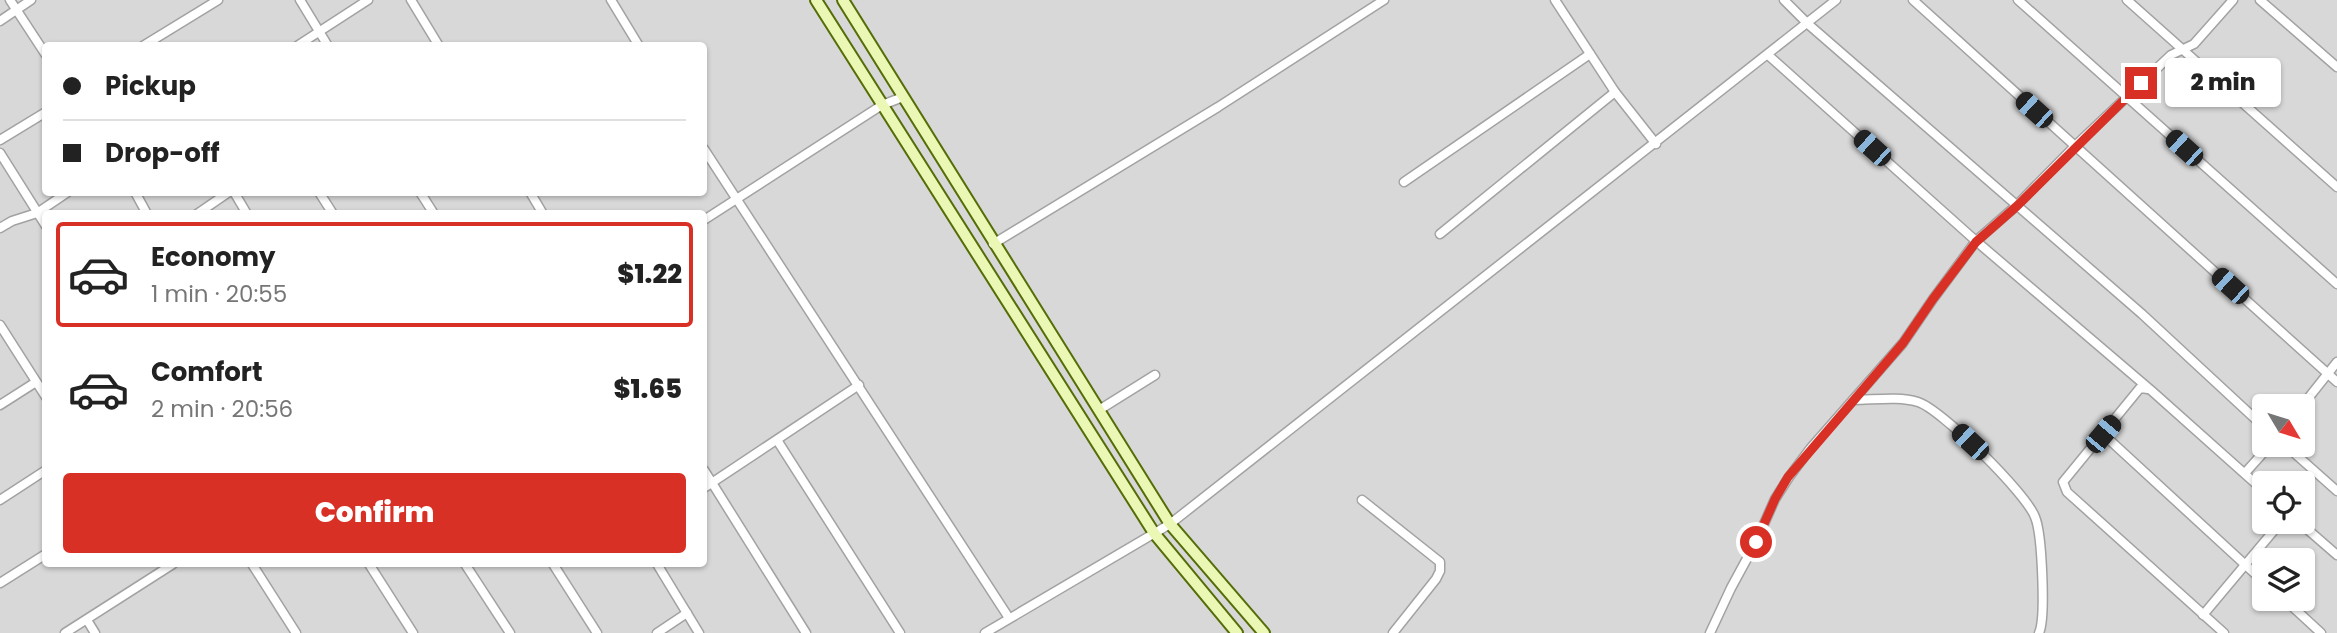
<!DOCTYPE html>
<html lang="en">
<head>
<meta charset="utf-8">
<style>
  :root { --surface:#fff; --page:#f6f6f6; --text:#222; --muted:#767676; --line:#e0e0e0; --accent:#d93025 }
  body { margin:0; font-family:Poppins,sans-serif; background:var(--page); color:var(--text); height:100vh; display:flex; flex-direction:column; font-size:26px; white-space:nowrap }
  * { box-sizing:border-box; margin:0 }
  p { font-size:23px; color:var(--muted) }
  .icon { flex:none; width:38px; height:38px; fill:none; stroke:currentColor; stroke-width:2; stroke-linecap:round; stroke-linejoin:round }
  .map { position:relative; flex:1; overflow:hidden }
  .side { position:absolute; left:42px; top:210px; width:665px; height:357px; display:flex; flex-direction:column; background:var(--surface); border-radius:7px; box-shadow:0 2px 5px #0004 }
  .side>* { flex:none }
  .top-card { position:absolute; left:42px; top:42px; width:665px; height:154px; border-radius:7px; box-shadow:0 2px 5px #0004; display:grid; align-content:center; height:154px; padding:0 21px; background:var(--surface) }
  .needle { width:46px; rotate:128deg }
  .tools { position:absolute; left:2252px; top:394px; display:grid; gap:14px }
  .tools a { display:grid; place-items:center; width:63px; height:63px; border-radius:7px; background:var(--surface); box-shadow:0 2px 5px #0004; font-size:35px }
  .end { position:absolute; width:32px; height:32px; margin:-16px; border:9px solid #d93025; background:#fff; box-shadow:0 0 0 4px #fff }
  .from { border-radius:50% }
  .bubble { position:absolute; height:49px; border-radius:7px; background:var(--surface); box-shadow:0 2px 5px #0004; font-size:23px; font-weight:800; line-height:49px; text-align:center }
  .car { position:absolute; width:21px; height:42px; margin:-21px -10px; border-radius:9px; box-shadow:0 0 5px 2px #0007; background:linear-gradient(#222 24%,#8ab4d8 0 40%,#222 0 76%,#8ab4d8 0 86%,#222 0) }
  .top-card b { display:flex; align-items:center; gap:24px; height:66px; font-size:26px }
  .top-card b+b { border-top:2px solid var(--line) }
  .top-card i { width:18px; height:18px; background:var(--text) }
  ul { padding:12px 0 0; list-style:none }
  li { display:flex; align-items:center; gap:21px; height:105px; margin:0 14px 10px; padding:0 7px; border:4px solid transparent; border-radius:7px }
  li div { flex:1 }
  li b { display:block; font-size:26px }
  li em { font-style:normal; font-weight:800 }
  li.current { border-color:var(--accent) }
  li>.icon { width:63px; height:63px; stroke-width:1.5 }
  .primary-button { display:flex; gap:14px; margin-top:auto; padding:14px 21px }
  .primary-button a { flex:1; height:80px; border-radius:7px; background:var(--accent); color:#fff; font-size:28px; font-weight:800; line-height:80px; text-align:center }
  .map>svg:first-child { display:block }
</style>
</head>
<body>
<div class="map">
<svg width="2337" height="633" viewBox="0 0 2337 633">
  <rect width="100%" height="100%" fill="#eceae1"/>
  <path fill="#d9d8d8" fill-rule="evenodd" d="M0,0H2337V633H0ZM46,46H704V192H46ZM46,214H704V564H46ZM2264,406H2303V444H2264ZM2264,483H2303V522H2264ZM2264,560H2303V598H2264Z"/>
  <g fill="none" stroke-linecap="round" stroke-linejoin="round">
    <defs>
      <g id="minor">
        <path d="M10,0L46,55"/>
        <path d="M300,0L328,46"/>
        <path d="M411,0L439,46"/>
        <path d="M611,0L639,46"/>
        <path d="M1555,0L1615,92L1656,144"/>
        <path d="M1784,0L1808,24L2142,314L2264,427"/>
        <path d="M1913,0L2337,382"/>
        <path d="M2018,0L2337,284"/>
        <path d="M2127,0L2337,187"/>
        <path d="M2260,0L2337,67"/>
        <path d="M0,21L31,0"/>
        <path d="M143,46L218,0"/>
        <path d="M297,46L368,0"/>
        <path d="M1768,55L1976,241L2153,392L2264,491"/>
        <path d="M0,140L46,112"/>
        <path d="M704,149L1009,618"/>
        <path d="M0,153L46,226"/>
        <path d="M1404,182L1590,54"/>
        <path d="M135,192L147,214"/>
        <path d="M234,192L247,214"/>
        <path d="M319,192L333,214"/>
        <path d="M420,192L434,214"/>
        <path d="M530,192L543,214"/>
        <path d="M197,214L229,192"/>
        <path d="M704,220L882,105L903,97"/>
        <path d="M0,228L12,221L37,213L68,192"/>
        <path d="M1440,234L1615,92"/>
        <path d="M993,244L1218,107L1384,0"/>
        <path d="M0,325L46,397"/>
        <path d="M2148,389L2140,388L2063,482L2067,492L2224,633"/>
        <path d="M1853,400C1874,400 1898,396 1918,402C1941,409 2026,493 2035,517C2042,533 2046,618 2039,633"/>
        <path d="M0,405L36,382"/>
        <path d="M2302,406L2337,362"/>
        <path d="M1099,410L1155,375"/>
        <path d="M2103,434L2264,582"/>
        <path d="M777,440L900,633"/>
        <path d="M2284,444L2337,491"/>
        <path d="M704,470L806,633"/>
        <path d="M2245,473L2271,444"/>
        <path d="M704,488L859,385"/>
        <path d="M0,500L46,470"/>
        <path d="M1362,500L1440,562V571L1436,579L1393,633"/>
        <path d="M2299,522L2337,555"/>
        <path d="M252,564L296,633"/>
        <path d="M369,564L413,633"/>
        <path d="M465,564L510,633"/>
        <path d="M553,564L597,633"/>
        <path d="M657,564L699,633"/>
        <path d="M0,583L46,554"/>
        <path d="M2283,598L2321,633"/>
        <path d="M2203,615L2281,522"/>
        <path d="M87,620L95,633"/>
        <path d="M65,633L173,564"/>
        <path d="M657,633L687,613"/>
        <path d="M985,633L1170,524L1836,0"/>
        <path d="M1710,633L1731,588L1756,542L1775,499L1789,477L1810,449L1903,343L1933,299L1976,241L2016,206L2074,147L2171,55L2194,44L2233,0"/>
      </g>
      <g id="secondary">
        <path d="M816,0L1154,533L1237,633"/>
        <path d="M843,0L1170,524L1264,633"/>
      </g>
    </defs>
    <use href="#minor" stroke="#a2a2a2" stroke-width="11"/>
    <use href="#secondary" stroke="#546d08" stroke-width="14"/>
    <use href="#minor" stroke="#fff" stroke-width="8"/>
    <use href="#secondary" stroke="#ebf7b4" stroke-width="10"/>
  </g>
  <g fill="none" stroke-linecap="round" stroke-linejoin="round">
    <path stroke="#d93025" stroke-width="9" d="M1756,542L1775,499L1788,477L1903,343L1933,299L1976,242L2017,206L2141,83"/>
  </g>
</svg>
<div class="tools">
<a><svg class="needle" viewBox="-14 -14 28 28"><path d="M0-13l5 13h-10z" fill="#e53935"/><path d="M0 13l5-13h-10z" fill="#767676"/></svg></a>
<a><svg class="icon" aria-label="locate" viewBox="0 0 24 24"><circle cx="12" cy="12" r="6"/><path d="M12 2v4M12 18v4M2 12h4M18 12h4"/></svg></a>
<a><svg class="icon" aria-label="layers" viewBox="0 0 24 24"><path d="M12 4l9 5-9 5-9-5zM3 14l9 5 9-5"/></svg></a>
</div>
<i class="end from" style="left:1756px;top:542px"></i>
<i class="end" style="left:2141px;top:83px"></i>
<div class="bubble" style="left:2165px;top:58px;width:116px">2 min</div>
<i class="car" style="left:2034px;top:110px;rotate:312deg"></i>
<i class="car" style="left:1872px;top:148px;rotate:312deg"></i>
<i class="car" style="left:2184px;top:148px;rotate:312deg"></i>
<i class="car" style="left:2230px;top:286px;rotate:312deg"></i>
<i class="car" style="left:2103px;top:434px;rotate:40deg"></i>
<i class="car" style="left:1970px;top:442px;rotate:313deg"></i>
<div class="top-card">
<b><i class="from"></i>Pickup</b>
<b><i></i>Drop-off</b>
</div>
<section class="side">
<ul>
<li class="current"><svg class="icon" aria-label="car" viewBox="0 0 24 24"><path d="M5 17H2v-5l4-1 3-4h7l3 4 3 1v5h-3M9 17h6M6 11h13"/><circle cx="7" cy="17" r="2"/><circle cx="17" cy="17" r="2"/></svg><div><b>Economy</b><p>1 min · 20:55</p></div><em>$1.22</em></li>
<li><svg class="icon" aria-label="car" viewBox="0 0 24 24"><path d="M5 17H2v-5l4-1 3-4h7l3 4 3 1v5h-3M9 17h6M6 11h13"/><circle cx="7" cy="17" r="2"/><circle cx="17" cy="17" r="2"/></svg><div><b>Comfort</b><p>2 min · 20:56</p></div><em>$1.65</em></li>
</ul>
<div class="primary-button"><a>Confirm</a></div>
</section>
</div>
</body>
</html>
